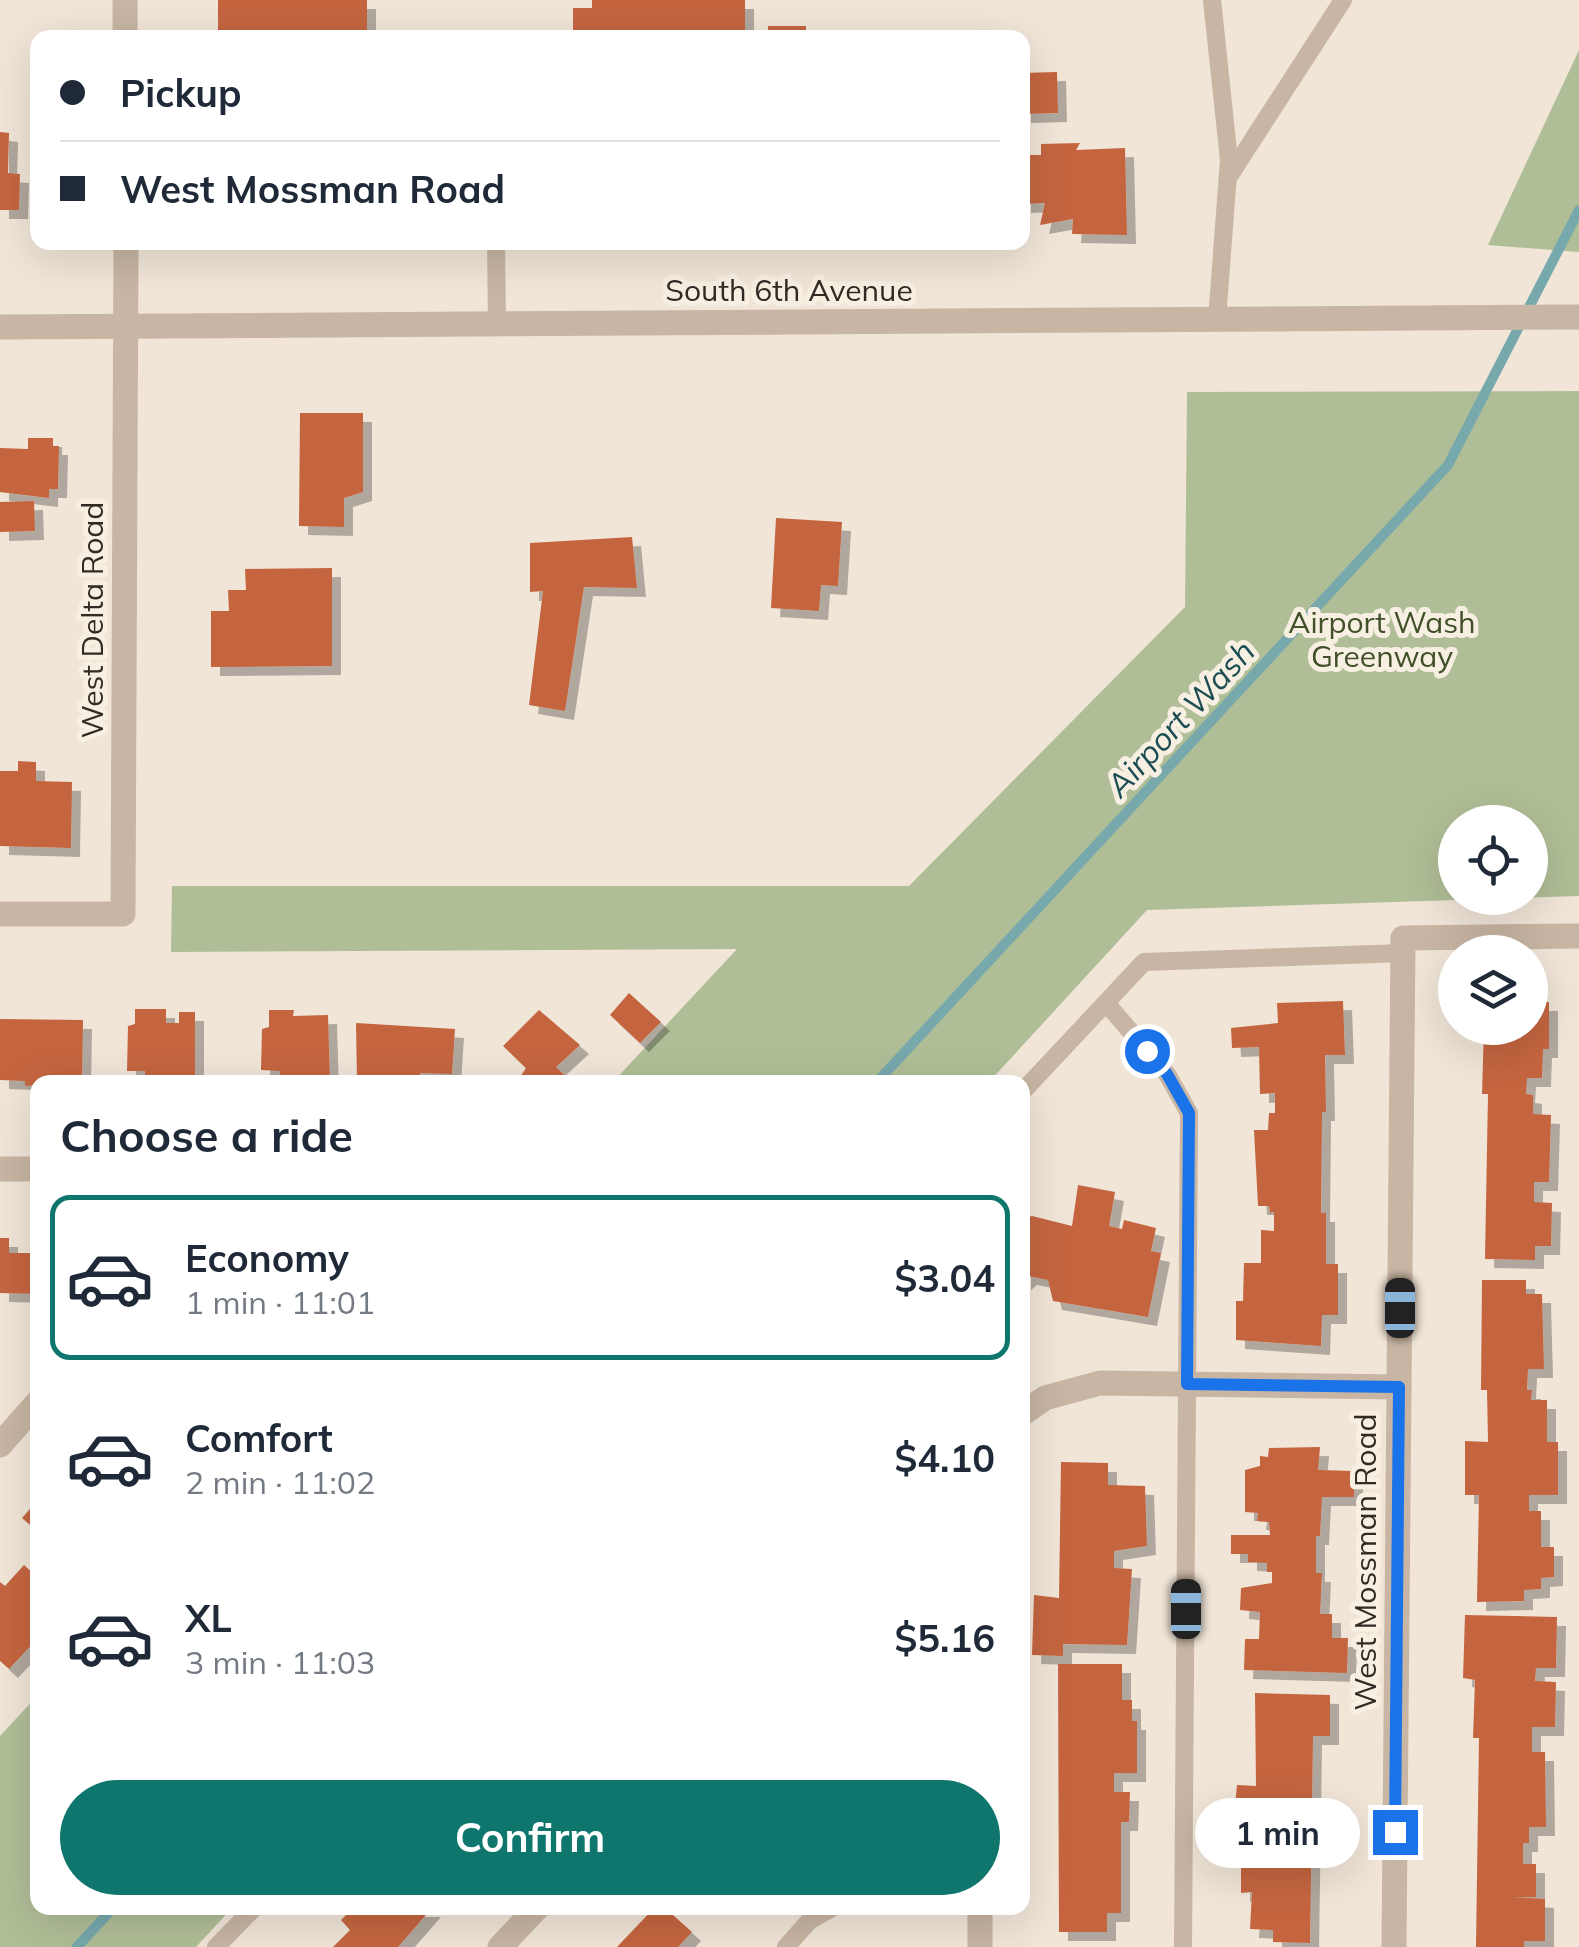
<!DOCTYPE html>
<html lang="en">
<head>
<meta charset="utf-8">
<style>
  :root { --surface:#fff; --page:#f6f6f7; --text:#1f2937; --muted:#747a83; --line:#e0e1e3; --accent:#0f766e }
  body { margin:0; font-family:Mulish,sans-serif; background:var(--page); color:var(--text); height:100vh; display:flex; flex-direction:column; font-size:38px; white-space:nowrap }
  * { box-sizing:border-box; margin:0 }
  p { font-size:32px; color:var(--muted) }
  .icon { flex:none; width:55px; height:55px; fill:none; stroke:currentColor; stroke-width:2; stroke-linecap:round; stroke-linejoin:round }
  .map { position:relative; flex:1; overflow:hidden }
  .sheet { position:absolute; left:30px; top:1075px; width:1000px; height:840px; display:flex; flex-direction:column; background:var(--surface); border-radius:20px; box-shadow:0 10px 40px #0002 }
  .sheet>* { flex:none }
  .banner { position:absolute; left:30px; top:30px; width:1000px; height:220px; border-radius:20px; box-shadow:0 10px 40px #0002; display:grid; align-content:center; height:220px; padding:0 30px; background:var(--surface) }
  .tools { position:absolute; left:1438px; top:805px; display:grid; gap:20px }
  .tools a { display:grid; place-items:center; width:110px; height:110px; border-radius:50%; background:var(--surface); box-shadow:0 10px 40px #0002; font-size:50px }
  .end { position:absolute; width:45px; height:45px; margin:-22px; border:12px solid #1a73e8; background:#fff; box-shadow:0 0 0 5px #fff }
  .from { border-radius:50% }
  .bubble { position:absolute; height:70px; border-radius:35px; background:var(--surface); box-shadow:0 10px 40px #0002; font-size:32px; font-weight:700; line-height:70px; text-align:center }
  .car { position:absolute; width:30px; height:60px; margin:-30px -15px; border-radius:12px; box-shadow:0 0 8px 2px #0007; background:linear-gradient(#222 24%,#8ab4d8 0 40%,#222 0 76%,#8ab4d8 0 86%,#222 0) }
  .banner b { display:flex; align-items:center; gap:35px; height:95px; font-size:38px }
  .banner b+b { border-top:2px solid var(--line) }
  .banner i { width:25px; height:25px; background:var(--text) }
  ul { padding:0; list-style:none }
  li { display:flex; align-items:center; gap:30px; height:165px; margin:0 20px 15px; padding:0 10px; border:5px solid transparent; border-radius:20px }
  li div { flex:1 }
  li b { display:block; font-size:38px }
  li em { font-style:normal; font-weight:700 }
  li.on { border-color:var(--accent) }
  li>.icon { width:90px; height:90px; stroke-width:1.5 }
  h2 { padding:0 30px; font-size:45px; line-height:120px }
  .action { display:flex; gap:20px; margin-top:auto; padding:20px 30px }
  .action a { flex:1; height:115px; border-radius:60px; background:var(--accent); color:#fff; font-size:40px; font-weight:700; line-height:115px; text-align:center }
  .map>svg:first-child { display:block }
</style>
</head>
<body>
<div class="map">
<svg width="1579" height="1947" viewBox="0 0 1579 1947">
  <defs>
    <filter id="shadow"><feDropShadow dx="9" dy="9" stdDeviation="0" flood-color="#0004"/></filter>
  </defs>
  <rect width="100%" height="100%" fill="#f0e5d7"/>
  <g fill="#b0be97" fill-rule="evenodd">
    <path d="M1579,50V252L1488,245Z"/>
    <path d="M1579,391V896L1147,910L989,1082H613L737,949L171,952L172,886H909L1185,607L1187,392ZM1530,822V898H1455V822Z"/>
    <path d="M37,1696L38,1908H232L196,1947H0V1736Z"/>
  </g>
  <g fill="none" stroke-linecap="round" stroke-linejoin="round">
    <g stroke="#76a8ac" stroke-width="10">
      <path d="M877,1082L1448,465L1579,210"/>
      <path d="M77,1947L113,1908"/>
    </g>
  </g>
  <g fill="#c46540" filter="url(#shadow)">
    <path d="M218,0H367V31L218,33Z"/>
    <path d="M592,0H745V38H573V8H592Z"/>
    <rect x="768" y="26" width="38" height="12"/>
    <path d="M1057,72L1058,113L1022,114V73Z"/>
    <path d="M0,132L9,133L8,173L20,174L19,210H0Z"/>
    <path d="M1080,143L1076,150L1125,148L1127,235L1072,234L1073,219L1040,225L1045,203L1022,204V155H1041V144Z"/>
    <path d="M300,413H363V492L344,498V527L299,526Z"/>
    <path d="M28,438H53V446H59L58,489H49V498L0,492V448L28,449Z"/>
    <path d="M34,501L35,531L0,532V502Z"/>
    <path d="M776,518L842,522L838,586L821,585L819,611L771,608Z"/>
    <path d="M632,537L637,588L584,587L565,711L529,705L543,591L530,592V543Z"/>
    <path d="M332,568V666L211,667V611H229L228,590H246L245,569Z"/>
    <path d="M18,761L36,762V781L72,782L71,848L0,846V771H18Z"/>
    <path d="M629,993L661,1022L640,1043L610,1015Z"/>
    <path d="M1343,1001L1345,1055H1325L1326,1112H1322L1321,1213H1326V1264H1338V1315H1322L1321,1346L1236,1340V1301H1243L1244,1263H1261V1230L1274,1231V1212L1270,1213L1269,1206H1258L1254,1130H1268L1269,1113H1275V1093L1260,1094L1259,1047L1232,1048L1231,1028L1278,1023L1277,1003Z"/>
    <path d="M1530,1002H1549V1049H1543L1542,1078H1527L1526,1094L1533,1095V1114L1551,1115L1549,1182H1534V1202L1552,1203L1551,1246H1535V1260L1485,1259L1488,1094H1482L1484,1028H1530Z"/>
    <path d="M135,1009H166V1023H179V1012H195V1082H145V1071H127L128,1026L135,1024Z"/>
    <path d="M269,1010H294L293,1016L328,1015L330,1082H280V1071L261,1070L262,1029L269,1027Z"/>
    <path d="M539,1010L580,1045L556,1067L572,1082H526L520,1077L526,1068L503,1046Z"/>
    <path d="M0,1019L83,1020L82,1082L25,1086V1081L0,1080Z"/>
    <path d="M356,1023L455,1029L452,1074L420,1073V1082H357Z"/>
    <path d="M1078,1185L1115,1192L1109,1226L1122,1229L1124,1220L1156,1228L1151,1251L1161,1253L1148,1317L1053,1301L1048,1280L1028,1276L1022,1281V1219L1032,1216L1072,1226Z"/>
    <path d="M0,1238H9V1253H38V1294L0,1293Z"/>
    <path d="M1482,1280H1526V1294H1542L1544,1369H1528L1527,1390H1532L1531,1400H1547V1442H1558V1495H1529V1511H1541V1547H1554V1577L1541,1578V1589L1524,1590V1601L1477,1602L1479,1495H1465V1441L1488,1442L1487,1390H1481Z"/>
    <path d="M1320,1447L1318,1470L1354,1471V1497H1322L1320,1536H1316V1573H1322L1320,1614H1332V1638H1348L1347,1673L1244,1670L1245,1639H1259L1260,1612L1240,1610L1241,1588L1272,1583V1572H1267V1563L1248,1562V1554H1231V1535H1270L1269,1522L1257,1521L1258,1513L1245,1512V1470L1260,1466V1456L1268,1457L1269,1448Z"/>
    <path d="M1061,1462L1108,1463V1485L1145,1486L1147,1546L1114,1551V1568L1132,1569L1127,1645L1063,1644V1656L1032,1655L1034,1595L1059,1598Z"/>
    <path d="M38,1500V1532L22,1518Z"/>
    <path d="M24,1565L38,1578V1638L9,1669L0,1661V1582L5,1586Z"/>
    <path d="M1465,1615L1557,1617L1556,1668H1536L1535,1681L1556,1682L1555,1727H1532V1752H1545L1546,1827H1529V1843H1523V1864H1536V1897H1512L1545,1899V1941H1524V1947H1476L1479,1738H1473L1475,1680L1463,1678Z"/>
    <path d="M1058,1664H1122V1700H1132V1721H1137V1773H1114V1792H1130L1129,1822H1121V1913H1107V1932H1059Z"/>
    <path d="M1255,1693L1330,1695V1736H1313L1310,1943L1273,1942V1930L1250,1929L1252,1892L1241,1893V1863H1256V1851H1269V1838L1232,1836L1237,1785L1256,1786Z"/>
    <path d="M353,1908H432L398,1947H333L350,1930L341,1920Z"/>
    <path d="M654,1908H665L692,1932L678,1947H617Z"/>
  </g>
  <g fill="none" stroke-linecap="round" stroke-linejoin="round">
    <g stroke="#c8b5a3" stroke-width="18">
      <path d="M1212,0L1229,160L1217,320"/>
      <path d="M1228,178L1343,0"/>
      <path d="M496,242L497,324"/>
      <path d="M1107,1004L1167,1074L1189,1113L1183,1947"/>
      <path d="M1022,1092L1144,962L1403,953"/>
      <path d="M216,1947L254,1908"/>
      <path d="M786,1947L809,1921L832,1908"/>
    </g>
    <g stroke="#c8b5a3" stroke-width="25">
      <path d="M125,0V38"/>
      <path d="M0,914H123L126,242"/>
      <path d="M0,1169H38"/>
      <path d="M1022,1414L1045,1398L1100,1383L1399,1387"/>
      <path d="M0,1445L38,1402"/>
      <path d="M500,1947L537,1908"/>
      <path d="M980,1947V1908"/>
      <path d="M1394,1947L1403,938L1579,936"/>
    </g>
    <path stroke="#c8b5a3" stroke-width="25" d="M0,327L1579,317"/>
  </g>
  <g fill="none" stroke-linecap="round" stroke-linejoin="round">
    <path stroke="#1a73e8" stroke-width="12" d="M1147,1051L1167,1074L1189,1113L1187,1384L1399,1387L1395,1832"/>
  </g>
  <g text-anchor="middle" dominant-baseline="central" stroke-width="10" stroke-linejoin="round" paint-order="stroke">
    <g font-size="30" fill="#332a25" stroke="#f8efe3">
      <text x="789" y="290">South 6th Avenue</text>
      <text transform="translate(92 620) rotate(-90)">West Delta Road</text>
      <text transform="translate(1365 1562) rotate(-90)">West Mossman Road</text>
    </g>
    <g font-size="30" fill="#415029" stroke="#f8efe3">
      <text x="1382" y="622">Airport Wash<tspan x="1382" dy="34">Greenway</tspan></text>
    </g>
    <g font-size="32" font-style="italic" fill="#1c4d53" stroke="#f8efe3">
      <text transform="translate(1180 718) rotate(-47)">Airport Wash</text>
    </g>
  </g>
</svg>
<div class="tools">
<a><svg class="icon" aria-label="locate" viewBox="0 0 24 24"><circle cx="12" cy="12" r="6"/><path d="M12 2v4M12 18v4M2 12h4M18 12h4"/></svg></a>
<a><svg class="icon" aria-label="layers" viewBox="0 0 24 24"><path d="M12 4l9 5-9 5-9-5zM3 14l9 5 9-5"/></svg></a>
</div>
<i class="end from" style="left:1147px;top:1051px"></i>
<i class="end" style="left:1395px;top:1832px"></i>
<div class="bubble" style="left:1195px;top:1798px;width:165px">1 min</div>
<i class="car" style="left:1400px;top:1308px;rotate:0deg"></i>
<i class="car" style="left:1186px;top:1609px;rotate:0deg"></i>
<div class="banner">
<b><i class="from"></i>Pickup</b>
<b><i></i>West Mossman Road</b>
</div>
<section class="sheet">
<h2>Choose a ride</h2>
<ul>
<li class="on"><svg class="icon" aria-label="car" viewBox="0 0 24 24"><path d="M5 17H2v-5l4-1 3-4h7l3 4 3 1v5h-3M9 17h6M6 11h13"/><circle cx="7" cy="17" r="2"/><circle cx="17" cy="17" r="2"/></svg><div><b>Economy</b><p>1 min · 11:01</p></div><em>$3.04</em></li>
<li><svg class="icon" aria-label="car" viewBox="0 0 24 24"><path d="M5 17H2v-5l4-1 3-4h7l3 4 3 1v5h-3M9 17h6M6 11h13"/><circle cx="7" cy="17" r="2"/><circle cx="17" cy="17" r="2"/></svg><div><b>Comfort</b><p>2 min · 11:02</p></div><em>$4.10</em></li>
<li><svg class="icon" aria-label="car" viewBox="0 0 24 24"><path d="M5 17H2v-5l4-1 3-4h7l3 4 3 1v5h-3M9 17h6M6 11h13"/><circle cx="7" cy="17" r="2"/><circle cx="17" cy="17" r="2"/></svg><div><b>XL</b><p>3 min · 11:03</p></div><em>$5.16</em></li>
</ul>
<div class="action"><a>Confirm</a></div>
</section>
</div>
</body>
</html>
